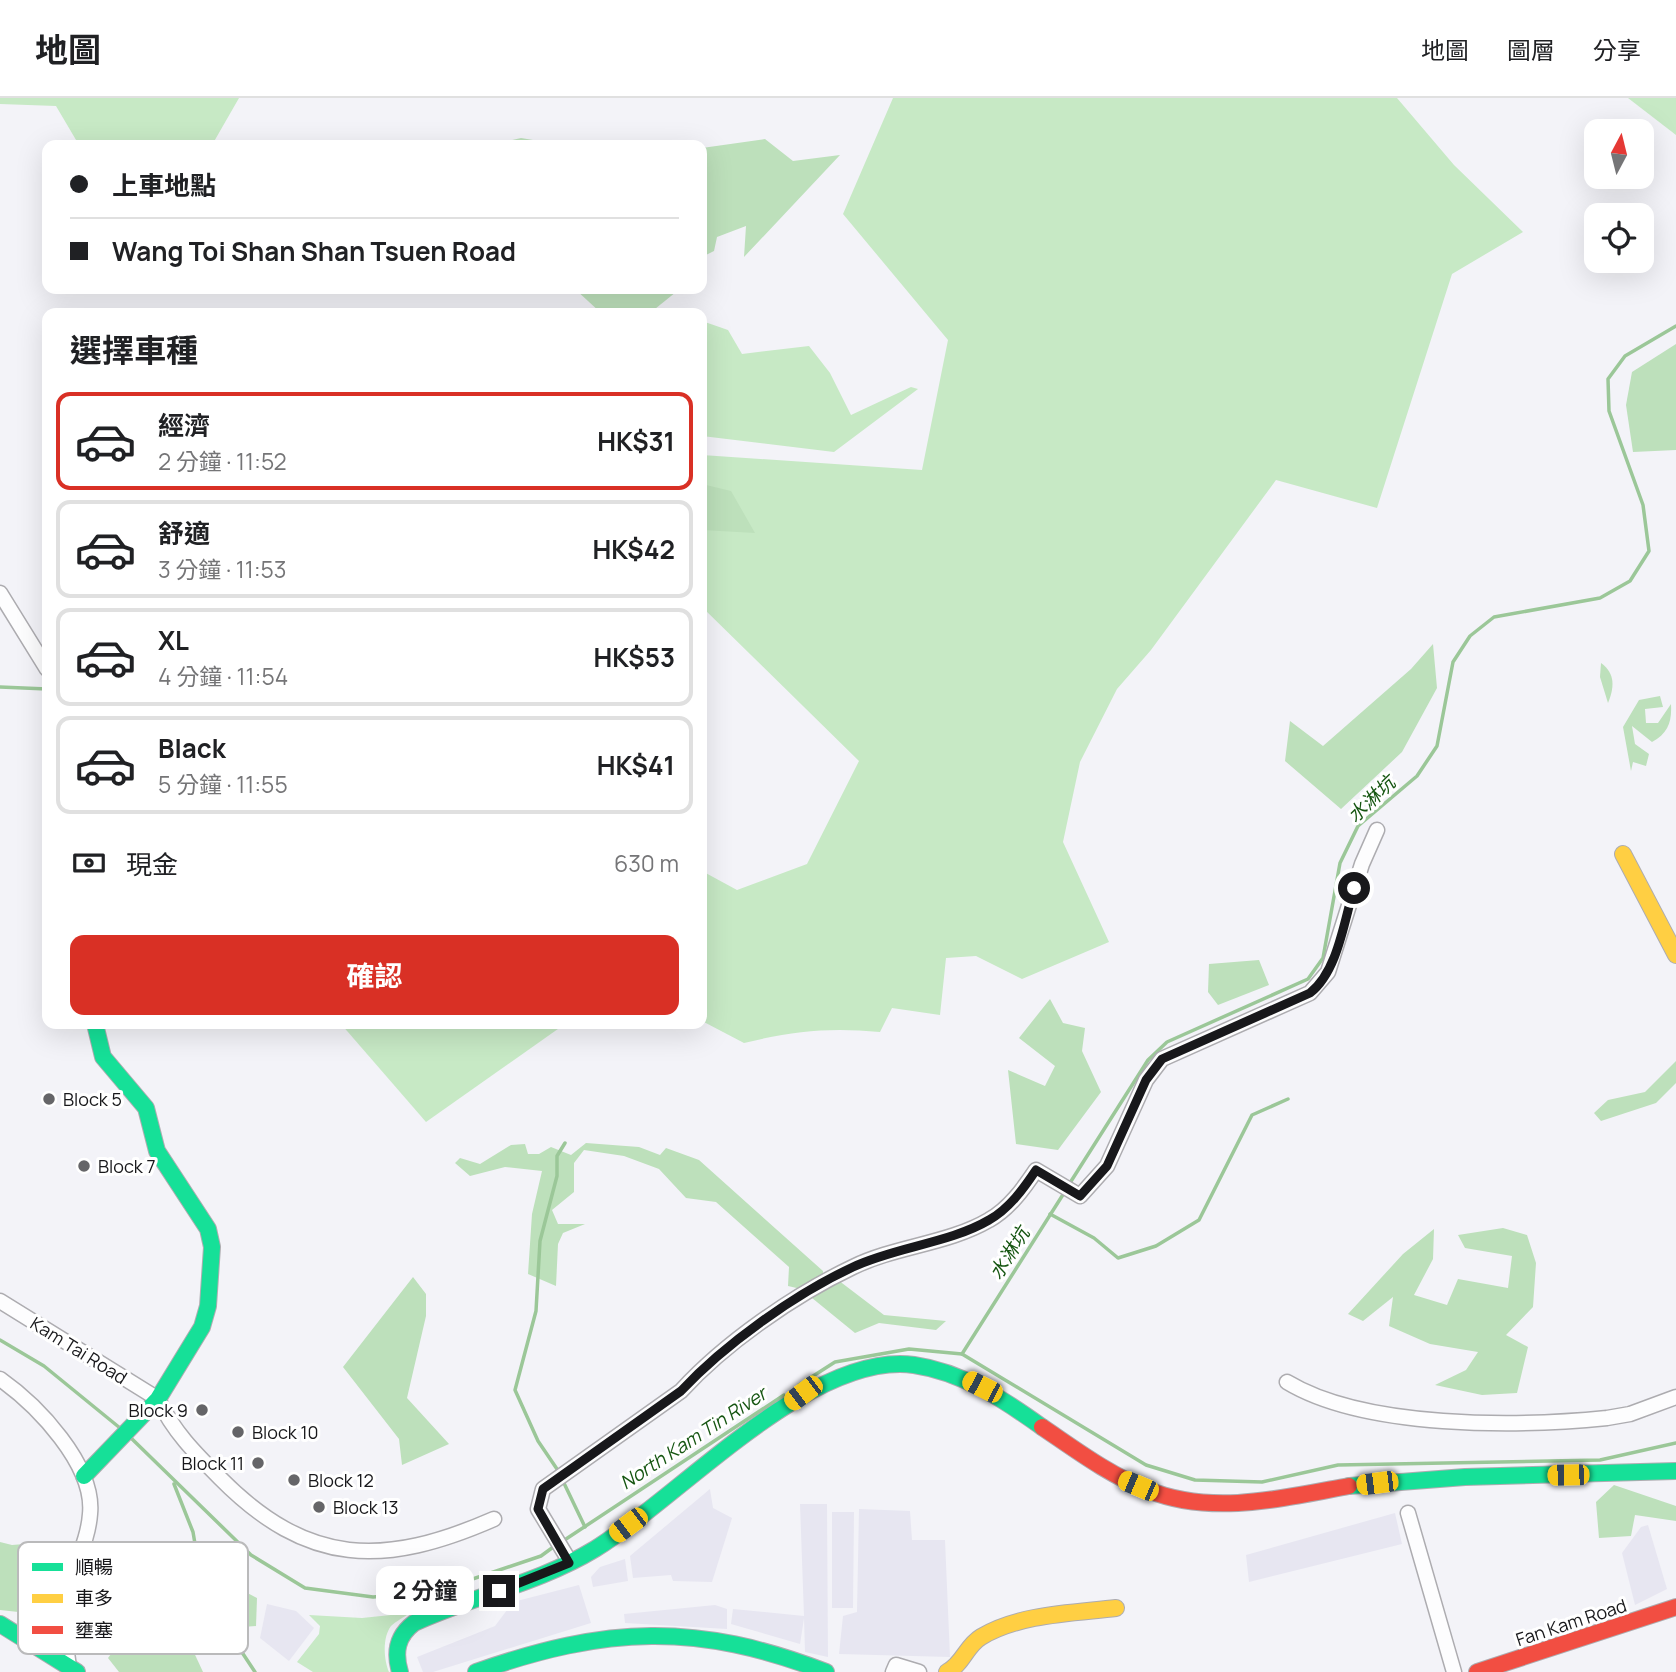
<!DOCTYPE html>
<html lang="zh-TW">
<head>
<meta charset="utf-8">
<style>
  :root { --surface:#fff; --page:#f6f6f6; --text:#202124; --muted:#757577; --line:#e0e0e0; --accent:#d93025 }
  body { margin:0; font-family:Manrope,"Noto Sans TC",sans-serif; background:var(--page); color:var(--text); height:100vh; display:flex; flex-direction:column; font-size:26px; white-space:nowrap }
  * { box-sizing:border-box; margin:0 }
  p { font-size:23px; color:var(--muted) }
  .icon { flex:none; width:38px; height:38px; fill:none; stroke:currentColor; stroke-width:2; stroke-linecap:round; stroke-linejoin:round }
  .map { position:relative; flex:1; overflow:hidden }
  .side { position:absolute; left:42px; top:210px; width:665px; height:721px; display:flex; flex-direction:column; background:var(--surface); border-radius:14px; box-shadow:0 7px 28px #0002 }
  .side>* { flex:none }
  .banner { position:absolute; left:42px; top:42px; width:665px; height:154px; border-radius:14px; box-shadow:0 7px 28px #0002; display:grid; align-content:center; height:154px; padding:0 28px; background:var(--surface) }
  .needle { width:46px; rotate:7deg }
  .buttons { position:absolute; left:1584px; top:21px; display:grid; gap:14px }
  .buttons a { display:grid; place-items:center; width:70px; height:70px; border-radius:14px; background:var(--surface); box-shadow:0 7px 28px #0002; font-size:35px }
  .end { position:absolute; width:32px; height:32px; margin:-16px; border:9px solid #18181b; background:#fff; box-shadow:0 0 0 4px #fff }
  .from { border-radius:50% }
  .bubble { position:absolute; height:49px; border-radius:14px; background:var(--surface); box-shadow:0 7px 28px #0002; font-size:23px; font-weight:700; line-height:49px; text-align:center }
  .car { position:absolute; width:21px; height:42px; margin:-21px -10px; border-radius:9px; box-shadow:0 0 5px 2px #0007; background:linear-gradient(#f5c518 24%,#345 0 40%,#f5c518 0 76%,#345 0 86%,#f5c518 0) }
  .banner b { display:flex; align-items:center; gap:24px; height:66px; font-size:26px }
  .banner b+b { border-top:2px solid var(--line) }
  .banner i { width:18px; height:18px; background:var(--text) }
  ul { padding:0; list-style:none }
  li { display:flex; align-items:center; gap:21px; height:98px; margin:0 14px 10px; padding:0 14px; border:4px solid var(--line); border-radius:14px }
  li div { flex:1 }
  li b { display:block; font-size:26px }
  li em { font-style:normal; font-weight:700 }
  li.active { border-color:var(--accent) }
  li>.icon { width:63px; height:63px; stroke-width:1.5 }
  h2 { padding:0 28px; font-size:32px; line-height:84px }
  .pay { display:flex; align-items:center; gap:18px; height:77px; padding:0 28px; font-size:26px }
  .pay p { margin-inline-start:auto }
  .primary-button { display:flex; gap:14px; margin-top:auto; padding:14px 28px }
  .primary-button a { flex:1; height:80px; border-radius:14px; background:var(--accent); color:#fff; font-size:28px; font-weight:700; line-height:80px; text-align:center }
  header { display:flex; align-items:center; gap:42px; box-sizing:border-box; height:98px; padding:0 35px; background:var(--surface); border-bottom:2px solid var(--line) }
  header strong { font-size:33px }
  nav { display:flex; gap:38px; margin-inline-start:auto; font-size:24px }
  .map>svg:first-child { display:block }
</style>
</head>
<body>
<header>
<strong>地圖</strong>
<nav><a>地圖</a><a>圖層</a><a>分享</a></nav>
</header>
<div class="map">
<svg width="1676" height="1574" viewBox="0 0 1676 1574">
  <rect width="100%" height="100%" fill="#f3f3f8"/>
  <g fill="#e7e6f1">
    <path d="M710,1391L713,1410L732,1420L712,1484L673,1483L671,1477L633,1480L630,1458Z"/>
    <path d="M800,1406H827L828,1559L805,1554L804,1520L800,1546L731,1526L733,1511L804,1518Z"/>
    <path d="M859,1411L910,1413L912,1442H945L950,1559L839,1556L843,1518L857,1514Z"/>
    <path d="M832,1414H854L853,1510H832Z"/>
    <path d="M1395,1415L1402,1446L1249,1484L1246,1457Z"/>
    <path d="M1648,1427L1667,1491L1635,1507L1622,1455L1641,1429Z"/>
    <path d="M625,1461L628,1483L593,1489L591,1479L600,1469Z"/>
    <path d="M579,1487L591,1525L433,1574H423L417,1559L495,1528L513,1504Z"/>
    <path d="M267,1506L296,1513L314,1530L289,1563L260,1540Z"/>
    <path d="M715,1507L727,1511V1531L625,1525L624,1516Z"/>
  </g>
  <g fill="#c7e9c5">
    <path d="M0,0H239L212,47H79L56,8L0,6Z"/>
    <path d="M893,0H1397L1454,67L1523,134L1452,176L1377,410L1276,382L1151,552L1117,591L1080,664L1063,744L1109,844L1022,881L976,858L946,860L940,917L892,910L880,934C829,929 793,933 744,945L702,923V773L737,792L807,766L859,663L702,509V357L922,372L948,242L843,116Z"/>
    <path d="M1628,0H1676V37Z"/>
    <path d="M702,223L728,232L742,256L809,248L830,275L851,317L911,289L918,291L834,354L702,338Z"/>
    <path d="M341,926H565L426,1024Z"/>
    <path d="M410,1515C404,1519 395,1524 391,1528C382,1540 384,1562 389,1574H313L297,1564L319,1536L320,1528L309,1517L362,1520Z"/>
  </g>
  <g fill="#bde0bb">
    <path d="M521,40L563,47H490Z"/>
    <path d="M765,41L793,63L840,57L744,159L746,128L717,139L714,153L702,159V50Z"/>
    <path d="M575,191H661L676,194L650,215H601Z"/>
    <path d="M1676,246V352L1633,354L1626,307L1632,274Z"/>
    <path d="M702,386L731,393L755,435L702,432Z"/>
    <path d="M1433,546L1437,590L1402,654L1341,711L1285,663L1290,623L1323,648L1411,571Z"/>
    <path d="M1601,565C1616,576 1614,590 1608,605L1600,579Z"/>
    <path d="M1660,598L1663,609L1645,611L1646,625H1658L1671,606C1672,624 1668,635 1652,644L1632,628L1635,646L1649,656L1646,668L1633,664L1631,673L1623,629L1639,602Z"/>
    <path d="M1259,862L1269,887L1218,907L1208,894L1209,866Z"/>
    <path d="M1050,901L1063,925L1085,930L1082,953L1101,994L1058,1052L1016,1046L1008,972L1045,988L1055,968L1019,940Z"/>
    <path d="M1676,963V985L1656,1005L1601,1023L1594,1015L1608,1002L1645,994Z"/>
    <path d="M586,1045L639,1049L660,1057L666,1050L699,1062L823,1173V1185L838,1182L884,1217L946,1223L936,1232L879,1225L855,1235L801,1191L788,1188L789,1169L716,1104L686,1100L659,1071L624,1058L584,1052L574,1065V1094L552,1112L558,1126H585L563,1135L558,1146L556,1188L528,1176L532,1116L542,1073L505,1069L470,1078L455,1065L460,1060L480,1066L511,1047L525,1046L528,1056H539L551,1049L571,1057Z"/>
    <path d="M1503,1130L1527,1137L1536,1165L1533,1209L1506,1237L1528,1249L1517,1295L1482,1297L1435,1287L1466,1272L1478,1254L1430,1246L1389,1228L1393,1199L1363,1223L1348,1216L1403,1156L1434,1131L1433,1161L1414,1197L1447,1207L1458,1181L1508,1190L1512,1158L1465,1150L1458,1137Z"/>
    <path d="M413,1179L426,1196V1218L407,1300L449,1346L402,1367L399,1341L343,1269Z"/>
    <path d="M1614,1387L1676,1408V1423L1635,1417L1631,1438L1599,1440L1596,1404Z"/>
    <path d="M0,1444L12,1447L49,1444L46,1517L0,1512Z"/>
    <path d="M217,1479L257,1500L256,1528L242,1529Z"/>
    <path d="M121,1543L190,1546L203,1574H119L108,1560Z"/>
  </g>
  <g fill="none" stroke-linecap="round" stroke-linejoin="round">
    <g stroke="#9bc798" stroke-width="3.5">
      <path d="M0,589L47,591"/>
      <path d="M1068,1088L1148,962L1167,944L1308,881L1323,860L1340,765L1358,728L1417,678L1437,648L1453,564L1470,538L1494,519L1600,500L1630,483L1649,453L1643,407L1609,313L1608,281L1625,258L1676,228"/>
      <path d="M1050,1116L1094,1140L1118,1160L1156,1148L1199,1122L1252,1017L1288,1001"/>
      <path d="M0,1242L44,1268L120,1330"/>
      <path d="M962,1256L1064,1095"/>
      <path d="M799,1287L835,1264L909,1251L962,1256L1146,1367L1195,1382L1262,1384L1338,1367L1600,1362L1676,1345"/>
      <path d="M131,1340L251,1457L305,1490L373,1499L434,1494L541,1458L556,1447"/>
      <path d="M559,1374L538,1343L515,1292L536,1213L540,1143L557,1078V1058L565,1045"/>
      <path d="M562,1381L585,1429"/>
      <path d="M174,1386L193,1434L202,1487L212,1509L255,1574"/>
      <path d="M563,1443L784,1297"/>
    </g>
    <defs>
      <g id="street">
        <path d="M0,495L47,571"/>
        <path d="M0,1203L158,1301C173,1333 195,1355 220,1380C308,1469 384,1469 494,1421"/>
        <path d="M0,1281C37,1307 95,1367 90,1416C88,1445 72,1470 66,1499C61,1521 66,1546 69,1569"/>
        <path d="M1287,1284C1365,1331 1518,1329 1607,1320L1630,1316L1676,1299"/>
        <path d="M1408,1415L1454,1574"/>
        <path d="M570,1464L538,1411L543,1391L681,1293C725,1245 794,1197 853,1169C896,1148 948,1146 989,1122C1009,1111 1024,1090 1036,1072L1080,1098L1107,1068L1146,982L1162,961L1310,895L1328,874L1362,766L1377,732"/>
        <path d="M893,1574L896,1567L919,1574"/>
      </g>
      <g id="fast">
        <path d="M84,1378L158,1301L202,1229L208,1208L212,1149L208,1131L157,1053L146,1010L103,959L95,926"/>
        <path d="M1349,1388L1465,1379L1676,1373"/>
        <path d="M0,1526L77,1574"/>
        <path d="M400,1574C394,1554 397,1538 414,1525C473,1498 539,1485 595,1451C682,1397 811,1253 914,1267C962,1274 1003,1301 1042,1329"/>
        <path d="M476,1574C607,1528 696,1524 826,1574"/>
      </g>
      <g id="slow">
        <path d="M1623,756L1676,857"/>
        <path d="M947,1574C963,1566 966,1548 981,1539C1019,1516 1073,1515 1116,1510"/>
      </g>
      <g id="jam">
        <path d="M1042,1329C1076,1352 1109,1377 1148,1392C1212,1418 1284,1400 1349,1388"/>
        <path d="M1477,1574L1676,1509"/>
      </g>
    </defs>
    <use href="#street" stroke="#adacb0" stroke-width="17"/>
    <use href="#fast" stroke="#adacb0" stroke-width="18"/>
    <use href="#slow" stroke="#adacb0" stroke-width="18"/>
    <use href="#jam" stroke="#adacb0" stroke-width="18"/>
    <use href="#street" stroke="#fdfdfe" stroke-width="14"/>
    <use href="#fast" stroke="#16e098" stroke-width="16"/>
    <use href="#slow" stroke="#ffcf43" stroke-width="16"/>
    <use href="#jam" stroke="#f24e42" stroke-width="16"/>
  </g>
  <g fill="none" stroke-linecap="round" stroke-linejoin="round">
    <path stroke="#18181b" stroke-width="9" d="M499,1493L569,1465L538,1411L543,1391L681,1293C725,1246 795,1196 853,1169C895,1149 950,1145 989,1122C1009,1111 1024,1090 1036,1072L1080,1098L1107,1068L1146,982L1162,961L1310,895C1338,873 1344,823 1354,790"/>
  </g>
  <g fill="#656568" stroke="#fff" stroke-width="2.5">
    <circle cx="49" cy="1001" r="7"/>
    <circle cx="84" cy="1068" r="7"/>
    <circle cx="202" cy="1312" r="7"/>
    <circle cx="238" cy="1334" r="7"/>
    <circle cx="258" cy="1365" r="7"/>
    <circle cx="294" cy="1382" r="7"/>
    <circle cx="319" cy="1409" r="7"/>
  </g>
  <g text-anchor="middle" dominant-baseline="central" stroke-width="6" stroke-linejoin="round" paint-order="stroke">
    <g font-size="18" fill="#18181b" stroke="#fff" text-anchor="start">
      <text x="63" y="1001">Block 5</text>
      <text x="98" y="1068">Block 7</text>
      <text x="188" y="1312" text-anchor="end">Block 9</text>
      <text x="252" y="1334">Block 10</text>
      <text x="244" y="1365" text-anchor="end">Block 11</text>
      <text x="308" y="1382">Block 12</text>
      <text x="333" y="1409">Block 13</text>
    </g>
    <g font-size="18" fill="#18181b" stroke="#fff">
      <text transform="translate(79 1252) rotate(32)">Kam Tai Road</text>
      <text transform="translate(1571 1524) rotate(-18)">Fan Kam Road</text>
    </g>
    <g font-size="19" font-style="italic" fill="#165612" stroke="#fff">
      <text transform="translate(1371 701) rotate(-44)">水淋坑</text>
      <text transform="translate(1009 1155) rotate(-58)">水淋坑</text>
      <text transform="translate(693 1340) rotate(-33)">North Kam Tin River</text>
    </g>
  </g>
  <rect x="18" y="1444" width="230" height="112" rx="10" fill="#fff" stroke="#bababb" stroke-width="2"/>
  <rect x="32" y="1465" width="31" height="8" fill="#16e098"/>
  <rect x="32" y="1496" width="31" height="9" fill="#ffcf43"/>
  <rect x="32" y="1528" width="31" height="8" fill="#f24e42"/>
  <g font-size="19" fill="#18181b">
    <text x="75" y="1476">順暢</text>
    <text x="75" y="1507">車多</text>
    <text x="75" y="1539">壅塞</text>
  </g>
</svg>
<div class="buttons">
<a><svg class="needle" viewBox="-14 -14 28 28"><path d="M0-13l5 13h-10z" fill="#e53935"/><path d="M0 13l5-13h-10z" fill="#757577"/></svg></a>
<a><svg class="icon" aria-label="locate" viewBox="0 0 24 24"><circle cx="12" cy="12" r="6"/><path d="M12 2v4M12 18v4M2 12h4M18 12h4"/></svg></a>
</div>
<i class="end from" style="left:1354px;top:790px"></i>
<i class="end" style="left:499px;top:1493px"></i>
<div class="bubble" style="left:376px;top:1468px;width:98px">2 分鐘</div>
<i class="car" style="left:982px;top:1289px;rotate:297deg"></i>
<i class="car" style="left:803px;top:1295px;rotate:233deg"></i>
<i class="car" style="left:1568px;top:1377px;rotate:269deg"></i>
<i class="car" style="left:1377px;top:1385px;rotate:263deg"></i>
<i class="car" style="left:1138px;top:1388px;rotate:293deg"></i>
<i class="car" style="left:628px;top:1427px;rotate:233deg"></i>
<div class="banner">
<b><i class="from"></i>上車地點</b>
<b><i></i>Wang Toi Shan Shan Tsuen Road</b>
</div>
<section class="side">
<h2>選擇車種</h2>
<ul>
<li class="active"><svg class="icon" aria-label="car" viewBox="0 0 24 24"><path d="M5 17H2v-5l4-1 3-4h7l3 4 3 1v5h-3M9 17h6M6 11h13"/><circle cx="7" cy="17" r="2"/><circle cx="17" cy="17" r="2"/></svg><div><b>經濟</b><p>2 分鐘 · 11:52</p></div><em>HK$31</em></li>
<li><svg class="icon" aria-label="car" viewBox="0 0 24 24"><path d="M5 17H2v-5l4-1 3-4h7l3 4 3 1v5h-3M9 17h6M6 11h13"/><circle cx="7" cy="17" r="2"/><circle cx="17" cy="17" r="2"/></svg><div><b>舒適</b><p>3 分鐘 · 11:53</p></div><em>HK$42</em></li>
<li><svg class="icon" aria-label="car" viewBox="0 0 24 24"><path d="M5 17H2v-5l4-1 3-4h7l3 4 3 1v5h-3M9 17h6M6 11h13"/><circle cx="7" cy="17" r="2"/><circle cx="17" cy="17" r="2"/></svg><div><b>XL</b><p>4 分鐘 · 11:54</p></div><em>HK$53</em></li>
<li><svg class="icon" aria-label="car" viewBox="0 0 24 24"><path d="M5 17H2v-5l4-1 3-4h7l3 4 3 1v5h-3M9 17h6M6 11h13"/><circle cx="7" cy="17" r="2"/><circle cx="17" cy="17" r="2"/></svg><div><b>Black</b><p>5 分鐘 · 11:55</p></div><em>HK$41</em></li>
</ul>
<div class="pay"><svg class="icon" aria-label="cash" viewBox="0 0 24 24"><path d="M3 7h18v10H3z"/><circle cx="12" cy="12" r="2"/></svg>現金<p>630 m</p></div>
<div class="primary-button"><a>確認</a></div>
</section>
</div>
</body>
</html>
